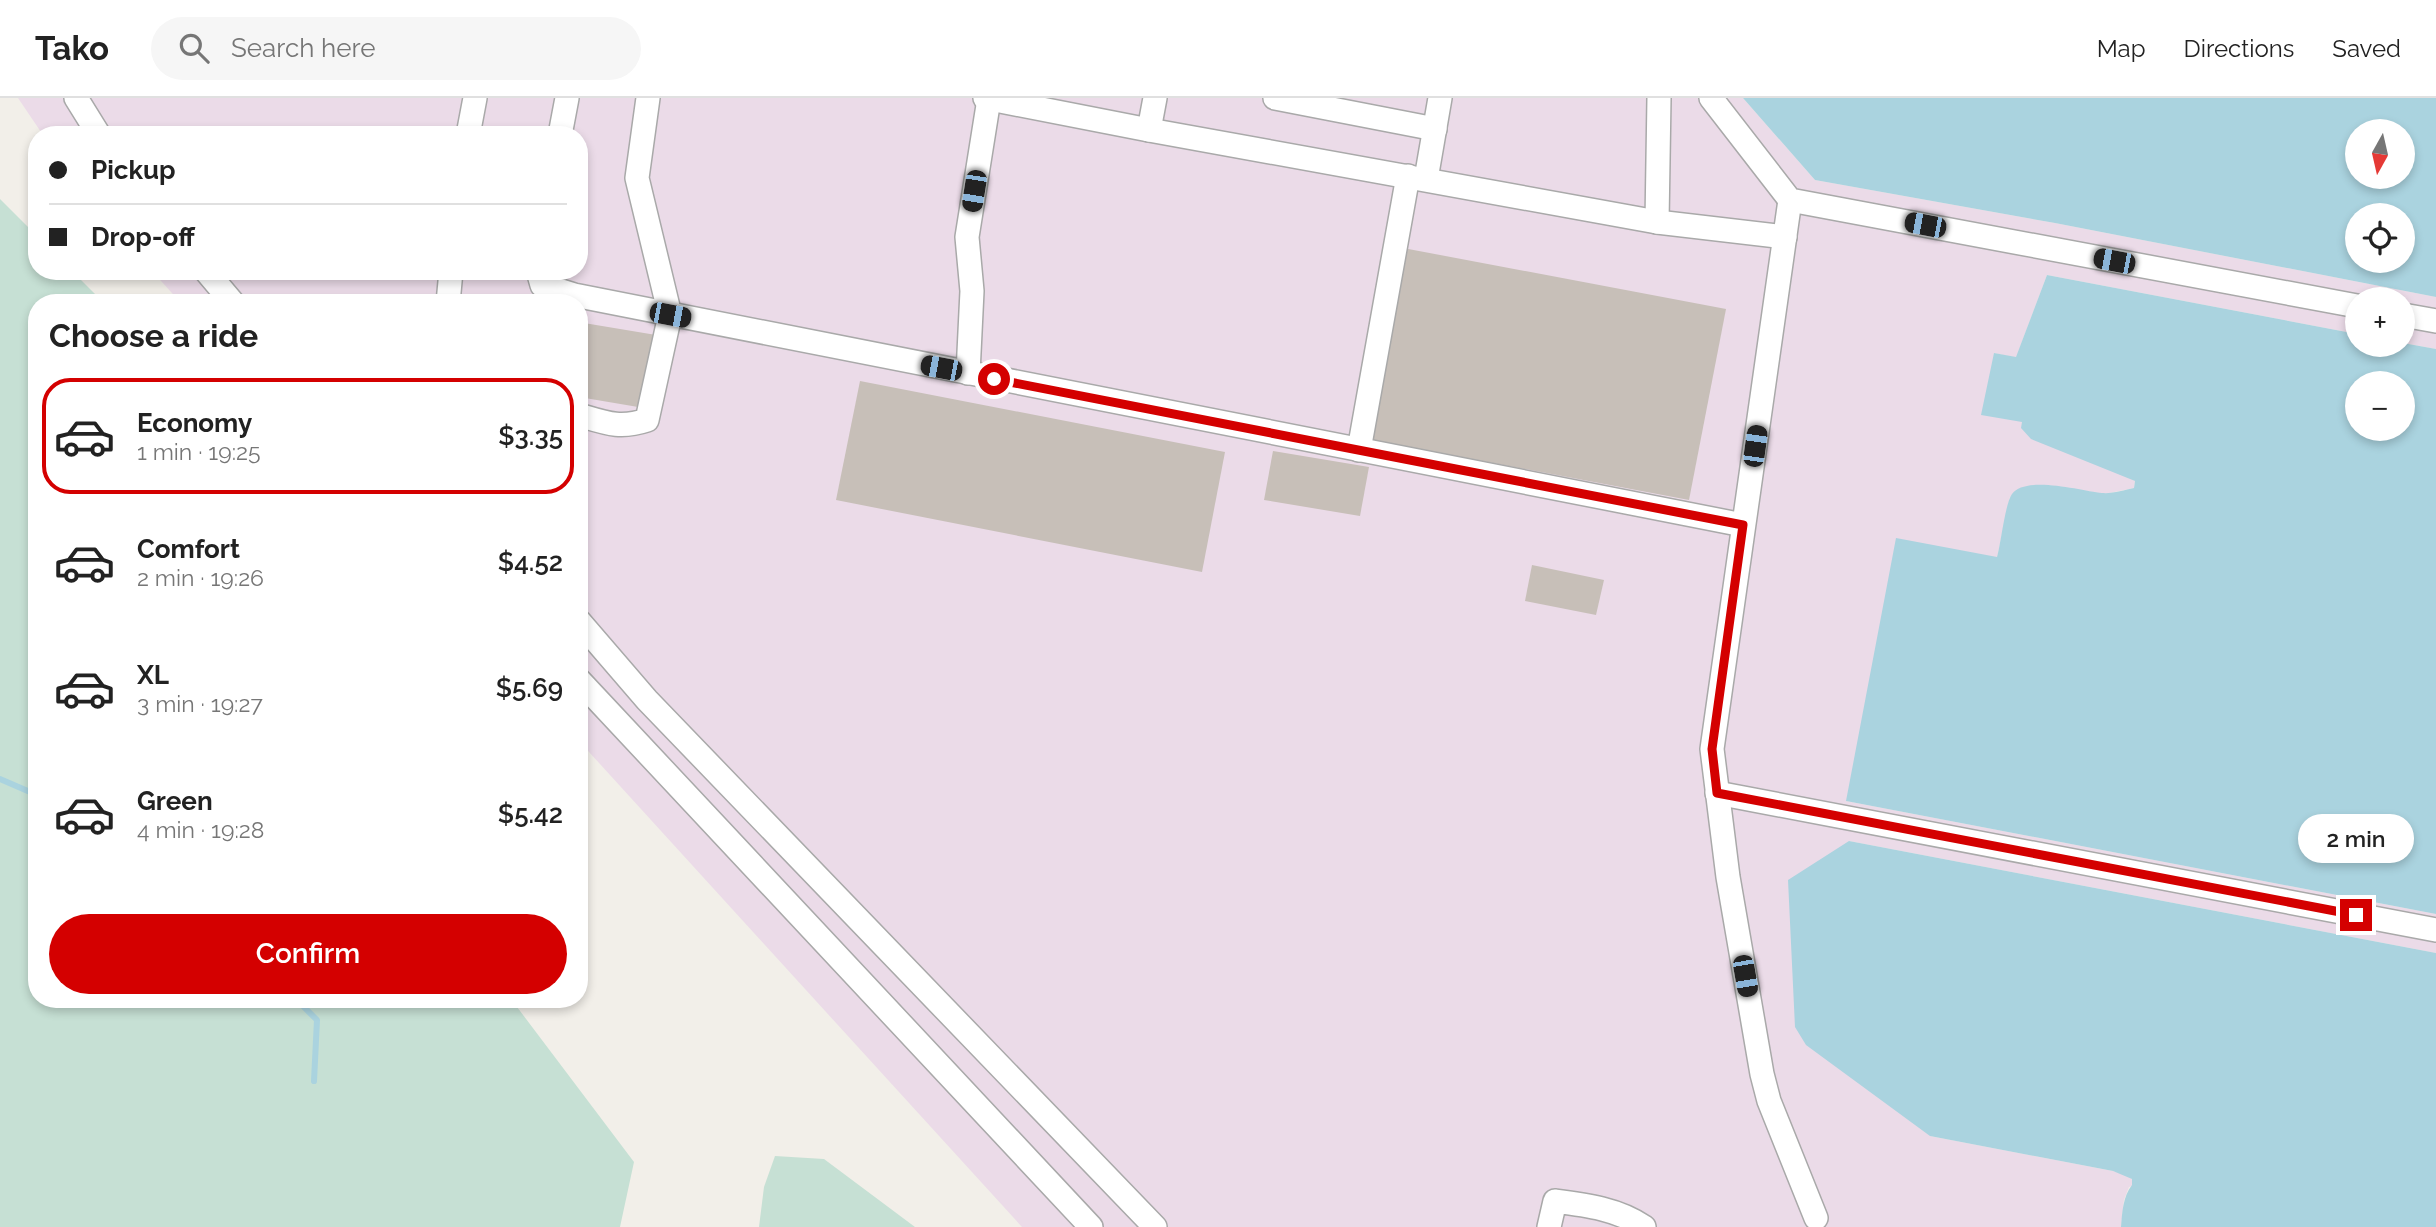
<!DOCTYPE html>
<html lang="en">
<head>
<meta charset="utf-8">
<style>
  :root { --surface:#fff; --page:#f6f6f6; --text:#222; --muted:#767676; --line:#e0e0e0; --accent:#d40000 }
  body { margin:0; font-family:Raleway,sans-serif; background:var(--page); color:var(--text); height:100vh; display:flex; flex-direction:column; font-size:26px; white-space:nowrap }
  * { box-sizing:border-box; margin:0 }
  p { font-size:23px; color:var(--muted) }
  .icon { flex:none; width:38px; height:38px; fill:none; stroke:currentColor; stroke-width:2; stroke-linecap:round; stroke-linejoin:round }
  .map { position:relative; flex:1; overflow:hidden }
  .drawer { position:absolute; left:28px; top:196px; width:560px; height:714px; display:flex; flex-direction:column; background:var(--surface); border-radius:28px; box-shadow:0 4px 10px #0003 }
  .drawer>* { flex:none }
  .guide { position:absolute; left:28px; top:28px; width:560px; height:154px; border-radius:28px; box-shadow:0 4px 10px #0003; display:grid; align-content:center; height:154px; padding:0 21px; background:var(--surface) }
  .needle { width:46px; rotate:188deg }
  .fabs { position:absolute; left:2345px; top:21px; display:grid; gap:14px }
  .fabs a { display:grid; place-items:center; width:70px; height:70px; border-radius:50%; background:var(--surface); box-shadow:0 4px 10px #0003; font-size:35px }
  .end { position:absolute; width:32px; height:32px; margin:-16px; border:9px solid #d40000; background:#fff; box-shadow:0 0 0 4px #fff }
  .from { border-radius:50% }
  .bubble { position:absolute; height:49px; border-radius:24px; background:var(--surface); box-shadow:0 4px 10px #0003; font-size:23px; font-weight:600; line-height:49px; text-align:center }
  .car { position:absolute; width:21px; height:42px; margin:-21px -10px; border-radius:9px; box-shadow:0 0 5px 2px #0007; background:linear-gradient(#222 24%,#8ab4d8 0 40%,#222 0 76%,#8ab4d8 0 86%,#222 0) }
  .guide b { display:flex; align-items:center; gap:24px; height:66px; font-size:26px }
  .guide b+b { border-top:2px solid var(--line) }
  .guide i { width:18px; height:18px; background:var(--text) }
  ul { padding:0; list-style:none }
  li { display:flex; align-items:center; gap:21px; height:116px; margin:0 14px 10px; padding:0 7px; border:4px solid transparent; border-radius:28px }
  li div { flex:1 }
  li b { display:block; font-size:26px }
  li em { font-style:normal; font-weight:600 }
  li.selected { border-color:var(--accent) }
  li>.icon { width:63px; height:63px; stroke-width:1.5 }
  h2 { padding:0 21px; font-size:32px; line-height:84px }
  .cta { display:flex; gap:14px; margin-top:auto; padding:14px 21px }
  .cta a { flex:1; height:80px; border-radius:42px; background:var(--accent); color:#fff; font-size:28px; font-weight:600; line-height:80px; text-align:center }
  header { display:flex; align-items:center; gap:42px; box-sizing:border-box; height:98px; padding:0 35px; background:var(--surface); border-bottom:2px solid var(--line) }
  header strong { font-size:33px }
  nav { display:flex; gap:38px; margin-inline-start:auto; font-size:24px }
  .search { width:490px; height:63px; background:var(--page); display:flex; align-items:center; gap:18px; box-sizing:border-box; padding:0 24px; border-radius:38px; color:var(--muted); font-size:26px }
  .map>svg:first-child { display:block }
</style>
</head>
<body>
<header>
<strong>Tako</strong>
<div class="search"><svg class="icon" aria-label="search" viewBox="0 0 24 24"><circle cx="10" cy="10" r="6"/><path d="M15 15l6 6"/></svg>Search here</div>
<nav><a>Map</a><a>Directions</a><a>Saved</a></nav>
</header>
<div class="map">
<svg width="2436" height="1129" viewBox="0 0 2436 1129">
  <rect width="100%" height="100%" fill="#f2efe9"/>
  <path fill="#ebdbe8" d="M18,0H1743L1815,82L2055,125L2436,199V251L2403,245V201H2357V236L2047,177L2016,260L1994,255L2022,324L2135,383L2134,390L2105,396L2046,387L2010,399L1997,460L1846,703L2436,816V855L1849,743L1930,1038L2113,1073L2126,1077L2132,1081L2133,1088L2129,1089L2124,1102L2121,1129H1022L579,643V205H181L152,173H579V37H43Z"/>
  <g fill="#c6e0d4">
    <path d="M0,101L37,138V173H72L100,201V205H37V901H511L634,1064L620,1129H0Z"/>
    <path d="M775,1058L824,1061L915,1129H759L764,1089Z"/>
  </g>
  <g fill="#aad3df" fill-rule="evenodd">
    <path d="M1743,0H2436V199L2055,125L1815,82ZM2357,33H2403V79H2357ZM2357,117H2403V163H2357Z"/>
    <path d="M2047,177L2357,236V247H2403V245L2436,251V816L1846,703L1896,440L1997,459C2001,445 2005,406 2012,396C2026,377 2081,393 2102,395C2112,396 2124,392 2134,390L2135,383L2031,341L2021,330L2022,324L1981,317L1994,255L2016,259ZM2357,285H2403V331H2357Z"/>
    <path d="M1849,743L2436,855V1129H2121C2122,1115 2123,1098 2132,1087V1081L2113,1073L1930,1038L1806,947L1795,929L1788,782Z"/>
  </g>
  <g fill="none" stroke-linecap="round" stroke-linejoin="round">
    <g stroke="#aad3df" stroke-width="6">
      <path d="M0,681L37,697"/>
      <path d="M296,901L317,922L314,983"/>
    </g>
  </g>
  <g fill="#c7bfb8">
    <path d="M1403,150L1726,211L1689,402L1366,341Z"/>
    <path d="M584,225L656,237L644,310L579,299V256Z"/>
    <path d="M860,283L1225,354L1202,474L836,402Z"/>
    <path d="M1273,353L1369,369L1360,418L1264,402Z"/>
    <path d="M1532,467L1604,482L1596,517L1525,503Z"/>
  </g>
  <g fill="none" stroke-linecap="round" stroke-linejoin="round">
    <defs>
      <g id="minor">
        <path d="M76,0L99,37"/>
        <path d="M985,0L1149,32L1657,124L1785,139"/>
        <path d="M1275,0L1435,31"/>
        <path d="M1711,0L1790,102L2357,208"/>
        <path d="M1149,32L1155,0"/>
        <path d="M468,37L475,0"/>
        <path d="M560,37L567,0"/>
        <path d="M1426,81L1440,0"/>
        <path d="M1790,102L1712,651L1728,779L1762,976L1769,1003L1816,1120"/>
        <path d="M1657,124L1659,0"/>
        <path d="M206,173L233,205"/>
        <path d="M538,173L542,187L574,197L1743,427"/>
        <path d="M448,205L451,173"/>
        <path d="M2403,217L2436,223"/>
        <path d="M968,275L972,193L967,139L989,1"/>
        <path d="M579,317C606,325 620,331 647,322L670,217L637,80L648,0"/>
        <path d="M1359,352L1408,78"/>
        <path d="M579,523L647,602L1155,1129"/>
        <path d="M579,582L1091,1129"/>
        <path d="M1717,695L2436,832"/>
        <path d="M1549,1129L1555,1103C1586,1107 1618,1111 1644,1129"/>
      </g>
    </defs>
    <use href="#minor" stroke="#a9a9a9" stroke-width="26"/>
    <use href="#minor" stroke="#fff" stroke-width="23"/>
  </g>
  <g fill="none" stroke-linecap="round" stroke-linejoin="round">
    <path stroke="#d40000" stroke-width="9" d="M994,281L1743,427L1712,651L1717,695L2356,817"/>
  </g>
</svg>
<div class="fabs">
<a><svg class="needle" viewBox="-14 -14 28 28"><path d="M0-13l5 13h-10z" fill="#e53935"/><path d="M0 13l5-13h-10z" fill="#767676"/></svg></a>
<a><svg class="icon" aria-label="locate" viewBox="0 0 24 24"><circle cx="12" cy="12" r="6"/><path d="M12 2v4M12 18v4M2 12h4M18 12h4"/></svg></a>
<a>+</a>
<a>−</a>
</div>
<i class="end from" style="left:994px;top:281px"></i>
<i class="end" style="left:2356px;top:817px"></i>
<div class="bubble" style="left:2298px;top:716px;width:116px">2 min</div>
<i class="car" style="left:974px;top:93px;rotate:189deg"></i>
<i class="car" style="left:1925px;top:127px;rotate:281deg"></i>
<i class="car" style="left:2114px;top:163px;rotate:281deg"></i>
<i class="car" style="left:670px;top:217px;rotate:101deg"></i>
<i class="car" style="left:941px;top:270px;rotate:281deg"></i>
<i class="car" style="left:1755px;top:348px;rotate:8deg"></i>
<i class="car" style="left:1745px;top:878px;rotate:170deg"></i>
<div class="guide">
<b><i class="from"></i>Pickup</b>
<b><i></i>Drop-off</b>
</div>
<section class="drawer">
<h2>Choose a ride</h2>
<ul>
<li class="selected"><svg class="icon" aria-label="car" viewBox="0 0 24 24"><path d="M5 17H2v-5l4-1 3-4h7l3 4 3 1v5h-3M9 17h6M6 11h13"/><circle cx="7" cy="17" r="2"/><circle cx="17" cy="17" r="2"/></svg><div><b>Economy</b><p>1 min · 19:25</p></div><em>$3.35</em></li>
<li><svg class="icon" aria-label="car" viewBox="0 0 24 24"><path d="M5 17H2v-5l4-1 3-4h7l3 4 3 1v5h-3M9 17h6M6 11h13"/><circle cx="7" cy="17" r="2"/><circle cx="17" cy="17" r="2"/></svg><div><b>Comfort</b><p>2 min · 19:26</p></div><em>$4.52</em></li>
<li><svg class="icon" aria-label="car" viewBox="0 0 24 24"><path d="M5 17H2v-5l4-1 3-4h7l3 4 3 1v5h-3M9 17h6M6 11h13"/><circle cx="7" cy="17" r="2"/><circle cx="17" cy="17" r="2"/></svg><div><b>XL</b><p>3 min · 19:27</p></div><em>$5.69</em></li>
<li><svg class="icon" aria-label="car" viewBox="0 0 24 24"><path d="M5 17H2v-5l4-1 3-4h7l3 4 3 1v5h-3M9 17h6M6 11h13"/><circle cx="7" cy="17" r="2"/><circle cx="17" cy="17" r="2"/></svg><div><b>Green</b><p>4 min · 19:28</p></div><em>$5.42</em></li>
</ul>
<div class="cta"><a>Confirm</a></div>
</section>
</div>
</body>
</html>
